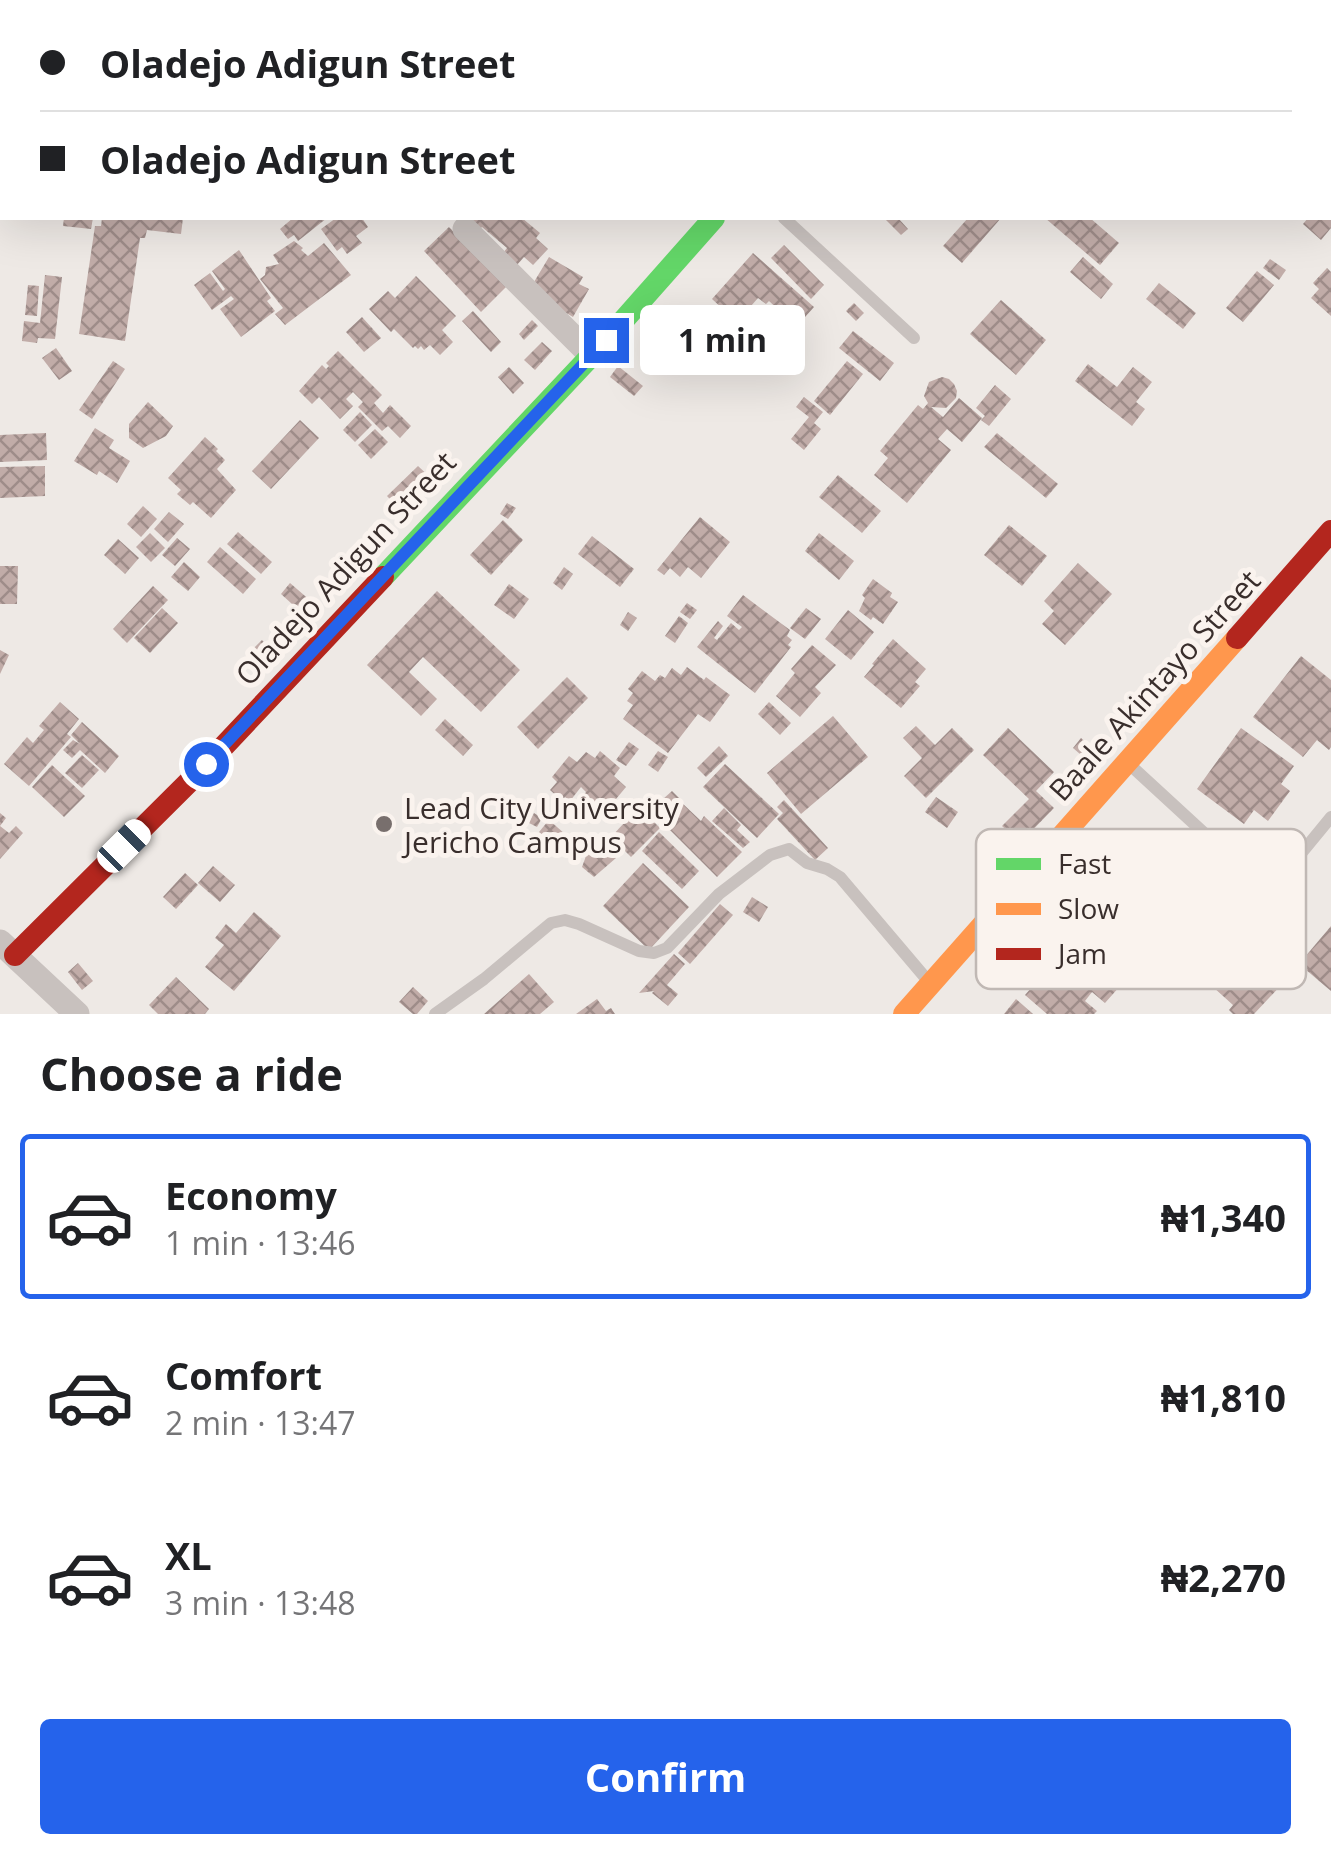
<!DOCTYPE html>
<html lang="en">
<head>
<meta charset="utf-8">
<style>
  :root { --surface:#fff; --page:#f2f2f2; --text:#202124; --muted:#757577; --line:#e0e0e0; --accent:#2563eb }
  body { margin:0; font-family:"Open Sans",sans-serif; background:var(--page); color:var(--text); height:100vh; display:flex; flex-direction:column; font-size:38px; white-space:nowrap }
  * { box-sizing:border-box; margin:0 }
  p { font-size:32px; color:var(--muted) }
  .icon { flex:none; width:55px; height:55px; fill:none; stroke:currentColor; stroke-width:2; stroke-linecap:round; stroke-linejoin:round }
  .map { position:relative; height:1014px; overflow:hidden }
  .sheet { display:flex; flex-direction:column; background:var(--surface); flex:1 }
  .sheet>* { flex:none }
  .top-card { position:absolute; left:0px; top:0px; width:1332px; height:220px; box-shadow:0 10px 40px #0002; display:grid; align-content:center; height:220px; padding:0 40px; background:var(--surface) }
  .end { position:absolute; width:45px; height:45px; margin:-22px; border:12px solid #2563eb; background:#fff; box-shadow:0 0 0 5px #fff }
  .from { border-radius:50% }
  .bubble { position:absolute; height:70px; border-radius:10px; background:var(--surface); box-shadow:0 10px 40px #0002; font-size:32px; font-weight:700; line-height:70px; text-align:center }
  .car { position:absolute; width:30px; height:60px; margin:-30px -15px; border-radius:12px; box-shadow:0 0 8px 2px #0007; background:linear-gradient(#fff 24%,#345 0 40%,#fff 0 76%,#345 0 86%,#fff 0) }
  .top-card b { display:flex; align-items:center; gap:35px; height:95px; font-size:38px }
  .top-card b+b { border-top:2px solid var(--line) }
  .top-card i { width:25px; height:25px; background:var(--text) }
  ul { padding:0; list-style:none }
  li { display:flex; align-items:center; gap:30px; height:165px; margin:0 20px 15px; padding:0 20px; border:5px solid transparent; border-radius:10px }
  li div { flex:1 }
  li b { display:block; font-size:38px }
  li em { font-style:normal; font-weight:700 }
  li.on { border-color:var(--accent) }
  li>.icon { width:90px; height:90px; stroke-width:1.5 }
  h2 { padding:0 40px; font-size:45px; line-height:120px }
  .action { display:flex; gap:20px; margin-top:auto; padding:20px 40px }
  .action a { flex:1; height:115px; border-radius:10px; background:var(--accent); color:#fff; font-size:40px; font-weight:700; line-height:115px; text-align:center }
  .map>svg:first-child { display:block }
</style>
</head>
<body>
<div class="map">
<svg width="1331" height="1014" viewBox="0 0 1331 1014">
  <defs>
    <pattern id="building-cross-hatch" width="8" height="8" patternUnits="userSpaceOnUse" patternTransform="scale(2.5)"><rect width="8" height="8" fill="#c1aca8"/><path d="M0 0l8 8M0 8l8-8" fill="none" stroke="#9e8c89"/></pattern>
  </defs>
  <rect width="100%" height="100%" fill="#eee9e5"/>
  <g fill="url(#building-cross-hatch)">
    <path d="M64,218H93L91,229L63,226Z"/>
    <path d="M102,218H183L181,234L147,230L145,238H140L125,341L79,334L95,226H101Z"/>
    <path d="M293,218H327L298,241L294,235L288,239L280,229Z"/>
    <path d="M336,218H362L368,227L356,236L362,243L347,254L342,247L337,251L321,229Z"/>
    <path d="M467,218H522L540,233L536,238L548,249L533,265L524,257L517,265L503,253L507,248L482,227L480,229Z"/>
    <path d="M884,218H898L908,229L901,235Z"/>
    <path d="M968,218H1001L962,263L943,246Z"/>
    <path d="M1045,218H1090L1119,243L1100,265Z"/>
    <path d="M1308,218H1331V228L1321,240L1303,224Z"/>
    <path d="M449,227L506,287L481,312L424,251Z"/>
    <path d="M294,241L303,248L301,250L308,256L324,243L351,275L285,325L275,314L283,308L260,279L265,275L266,267L279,264L273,255Z"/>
    <path d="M784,245L824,285L811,299L771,258Z"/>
    <path d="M239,250L271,298L267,301L275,311L241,337L220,309L234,299L231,296L212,310L194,285L210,273L223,291L225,289L212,271Z"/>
    <path d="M753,253L814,307L768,359L756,348L785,316L769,301L766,304L758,298L737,322L712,299Z"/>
    <path d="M549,257L583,277L579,284L589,289L573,317L546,301L531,287Z"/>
    <path d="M1083,257L1113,284L1101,299L1070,272Z"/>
    <path d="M1270,259L1286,270L1279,280L1263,268Z"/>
    <path d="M1327,268L1331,272V316L1311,298L1319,289L1313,283Z"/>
    <path d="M1257,271L1274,285L1243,322L1226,308Z"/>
    <path d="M45,275L62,277L55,339L38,338L37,343L22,341L24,321L40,323Z"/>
    <path d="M416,276L456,316L442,330L453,342L440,355L430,345L424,350L421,346L418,349L415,346L413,348L394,329L391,332L369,309L388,291L395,298Z"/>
    <path d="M1159,283L1196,313L1183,329L1146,299Z"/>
    <path d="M28,285L39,286L37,316L25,315Z"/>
    <path d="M1001,300L1046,340L1016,375L970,334Z"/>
    <path d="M854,303L864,313L856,321L846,311Z"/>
    <path d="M473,311L501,342L491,352L462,321Z"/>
    <path d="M362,317L381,338L364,352L346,332Z"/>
    <path d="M532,320L538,326L524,340L519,334Z"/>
    <path d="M853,331L894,363L880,381L839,348Z"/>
    <path d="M542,342L552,351L535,370L524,360Z"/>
    <path d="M56,348L72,371L59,380L42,358Z"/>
    <path d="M338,351L382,395L374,403L383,413L390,405L411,426L400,438L388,426L382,431L358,407L363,402L353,392L346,399L353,406L340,419L319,397L312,404L299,391L322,365L326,369L329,366L326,363Z"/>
    <path d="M113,361L125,369L92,419L79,410Z"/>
    <path d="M847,361L863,374L830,415L814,401Z"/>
    <path d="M1088,364L1117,387L1133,367L1152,382L1136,402L1145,409L1132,426L1075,381Z"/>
    <path d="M618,366L643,386L634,396L610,377Z"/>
    <path d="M509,367L524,383L513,394L498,377Z"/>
    <path d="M942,377L949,379L954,384L957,391L956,398L946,408L931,407L943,417L959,398L982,418L962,442L947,429L938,439L951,450L907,503L874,475L888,458L880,451L918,405L923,409L928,403L924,396L929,382Z"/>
    <path d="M995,385L1011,399L989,426L981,420L985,416L976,408Z"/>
    <path d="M804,397L823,412L814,423L821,429L804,450L791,439L809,417L796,407Z"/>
    <path d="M148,402L173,426L166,436L143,448L129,438V424Z"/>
    <path d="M360,412L372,425L355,442L343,430Z"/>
    <path d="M300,420L319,438L271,489L252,471Z"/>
    <path d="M95,428L114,440L109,448L130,461L117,483L99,471L97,475L74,461Z"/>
    <path d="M375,429L388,442L371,459L358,445Z"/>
    <path d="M46,433L47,460L0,462V435Z"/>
    <path d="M997,433L1058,484L1046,498L984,447Z"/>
    <path d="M205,437L218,449L216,451L225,460L217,469L236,490L211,518L193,502L190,505L177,494L181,490L168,478Z"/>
    <path d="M45,466V496L0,498V467Z"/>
    <path d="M418,466L432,479L400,510L387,496Z"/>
    <path d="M838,475L881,511L862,533L819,497Z"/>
    <path d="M507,503L516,508L508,519L500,514Z"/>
    <path d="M143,506L157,519L141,537L127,524Z"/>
    <path d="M169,512L184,524L168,542L154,529Z"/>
    <path d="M700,517L730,542L701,578L688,567L680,577L670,568L664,575L657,570Z"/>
    <path d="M503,520L523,540L491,575L470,555Z"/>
    <path d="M1009,525L1047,556L1022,586L984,555Z"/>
    <path d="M238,532L272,562L261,574L227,544Z"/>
    <path d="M150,533L165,548L151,562L136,547Z"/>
    <path d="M819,533L854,561L839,580L805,551Z"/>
    <path d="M592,536L634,569L620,587L578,554Z"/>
    <path d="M177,538L190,549L175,566L162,555Z"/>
    <path d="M118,539L139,558L125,574L104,555Z"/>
    <path d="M220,547L256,579L243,594L207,562Z"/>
    <path d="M184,562L200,577L188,591L171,577Z"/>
    <path d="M1078,563L1112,594L1065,645L1042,624L1054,611L1044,601Z"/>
    <path d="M0,566H18L17,604H0Z"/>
    <path d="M564,567L573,574L562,590L553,583Z"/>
    <path d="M873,579L892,593L890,597L898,602L883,624L873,617L871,620L859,611L865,598L862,595Z"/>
    <path d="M290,583L312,602L302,613L281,594Z"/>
    <path d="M509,584L529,599L514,619L494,605Z"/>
    <path d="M153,586L168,600L127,643L113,629Z"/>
    <path d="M437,591L520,670L481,712L423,657L409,672L437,699L421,716L367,665Z"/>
    <path d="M743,595L790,630L787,636L792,640L788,645L791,647L755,693L697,647L718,621L723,626L714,638L717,640L731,623L739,630L742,627L727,616Z"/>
    <path d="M687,603L697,610L690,619L680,612Z"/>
    <path d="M162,608L178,623L150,653L134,638Z"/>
    <path d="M806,608L821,619L805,639L790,628Z"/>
    <path d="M848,610L874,632L851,660L825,639Z"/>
    <path d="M628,612L637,618L628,631L620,625Z"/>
    <path d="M679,616L688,623L675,643L665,636Z"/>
    <path d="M893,639L926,669L915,682L920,686L901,708L864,677L874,665L872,664Z"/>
    <path d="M262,640L268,646L254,660L248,654Z"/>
    <path d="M812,645L836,665L815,687L821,693L800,717L776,696L795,673L791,669Z"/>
    <path d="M0,650L9,655L0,674Z"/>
    <path d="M1301,656L1331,680V747L1329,750L1317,740L1303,757L1253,717Z"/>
    <path d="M687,667L704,680L706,677L730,695L710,722L698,714L668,753L623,719L633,705L627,701L633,693L628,689L642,671L655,681L660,675L665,678L672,668L681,675Z"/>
    <path d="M567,677L588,698L538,749L517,727Z"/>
    <path d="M60,702L79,719L67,734L71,737L29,786L4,764L27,737L33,743L44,730L39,726Z"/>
    <path d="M769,702L791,723L780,735L758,714Z"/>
    <path d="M833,716L868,757L801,814L767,773Z"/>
    <path d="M445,719L473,745L463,756L435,730Z"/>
    <path d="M82,722L119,756L105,773L80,750L72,758L63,750L73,740L80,744L71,735Z"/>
    <path d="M916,726L935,745L952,728L974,750L926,798L904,776L922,758L903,738Z"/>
    <path d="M1008,728L1054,772L1036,791L1054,808L1020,843L1002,826L1029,799L983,755Z"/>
    <path d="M1241,728L1294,766L1281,784L1290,791L1268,821L1254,810L1244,824L1197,789Z"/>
    <path d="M1081,738L1104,758L1095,767L1073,748Z"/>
    <path d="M629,742L639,749L626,766L616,760Z"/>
    <path d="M719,746L728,756L706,777L697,768Z"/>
    <path d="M600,751L620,768L614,776L626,787L596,823L574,806L586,792L581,787L570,801L565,797L562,801L550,790L557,782L552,777L569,756L577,762L586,752L595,758Z"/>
    <path d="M658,751L668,757L658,772L648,765Z"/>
    <path d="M82,755L99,770L82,788L65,773Z"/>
    <path d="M725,764L779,814L757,838L703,787Z"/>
    <path d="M52,765L85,796L64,817L32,787Z"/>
    <path d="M672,791L680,799L660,818L652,809Z"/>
    <path d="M936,797L958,812L947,828L925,812Z"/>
    <path d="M784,800L828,848L815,860L777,819L783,813L777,807Z"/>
    <path d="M681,802L701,821L704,816L742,852L717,877L662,822Z"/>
    <path d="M639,807L660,828L631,857L611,837Z"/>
    <path d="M724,808L741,825L737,830L750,842L743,848L712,821Z"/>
    <path d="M0,813L6,818L0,826L9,833L16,826L23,833L0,859Z"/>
    <path d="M534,813L542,818L537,827L529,823Z"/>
    <path d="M549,820L573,841L563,853L539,832Z"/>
    <path d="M659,832L699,871L682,889L642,851Z"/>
    <path d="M594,834L616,858L594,877L582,867Z"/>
    <path d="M643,863L689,907L649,950L603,906Z"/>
    <path d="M213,866L235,885L220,902L198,883Z"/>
    <path d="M185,873L198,885L176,909L163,897Z"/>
    <path d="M752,897L768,907L759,922L743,912Z"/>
    <path d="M720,904L733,915L690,964L678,953Z"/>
    <path d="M1213,907L1238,930L1234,935L1244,944L1248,940L1272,961L1267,966L1284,982L1254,1014H1233L1229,1010L1233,1005L1203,978L1199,982L1169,955Z"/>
    <path d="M254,912L281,936L234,991L205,967L224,945L215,938L226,924L236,933Z"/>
    <path d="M1331,926V991L1299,964Z"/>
    <path d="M1078,934L1128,977L1105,1003L1092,992L1085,1001L1097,1011L1094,1014H1047L1025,995Z"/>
    <path d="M674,954L685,964L667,985L678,994L668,1006L652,993L654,991L639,993Z"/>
    <path d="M78,963L93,981L82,990L68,972Z"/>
    <path d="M529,974L554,1002L540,1014H484Z"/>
    <path d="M176,977L209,1009L205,1014H158L149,1005Z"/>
    <path d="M413,987L428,1001L417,1014H413L399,1002Z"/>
    <path d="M597,999L606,1011L611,1008L615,1014H576Z"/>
    <path d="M1016,999L1033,1014H1004Z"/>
  </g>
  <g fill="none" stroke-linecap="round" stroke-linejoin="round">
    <g stroke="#c8c1be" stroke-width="12">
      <path d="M784,218L914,338"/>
      <path d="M1128,763L1241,867L1267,873L1290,867L1331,817"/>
      <path d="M435,1014L484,979L551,923L565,920L579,924L639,951L654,953L667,948L719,894L770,855L789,849L807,863L827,869L840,877L929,982"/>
    </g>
    <g stroke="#c8c1be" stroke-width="25">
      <path d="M1215,0L1218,2"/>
      <path d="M419,2L420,0"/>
      <path d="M904,2L907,0"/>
      <path d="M0,69L2,70"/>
      <path d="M1330,104L1331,105"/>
      <path d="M465,229L591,355"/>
      <path d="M0,942L77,1014"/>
    </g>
    <path stroke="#63d668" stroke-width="22" d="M383,577L606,340L714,218"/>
    <path stroke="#ff974d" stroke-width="22" d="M904,1014L1237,638"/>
    <g stroke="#b3261e" stroke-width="22">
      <path d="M1237,638L1331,531"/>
      <path d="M15,955L207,764L383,577"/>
    </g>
  </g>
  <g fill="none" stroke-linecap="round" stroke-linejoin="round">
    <path stroke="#2563eb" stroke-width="12" d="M206,764L606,340"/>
  </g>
  <circle fill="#786f6d" stroke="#faf3ee" stroke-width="4" cx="384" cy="824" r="10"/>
  <g text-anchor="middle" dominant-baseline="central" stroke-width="10" stroke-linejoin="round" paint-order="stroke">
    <g font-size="30" fill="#392e2c" stroke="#faf3ee">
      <text transform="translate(345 568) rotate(-47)">Oladejo Adigun Street</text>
      <text transform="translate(1154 685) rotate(-48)">Baale Akintayo Street</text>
    </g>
    <g font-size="30" fill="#392e2c" stroke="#faf3ee" text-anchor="start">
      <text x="404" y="807">Lead City University<tspan x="404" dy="34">Jericho Campus</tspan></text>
    </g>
  </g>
  <rect x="976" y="829" width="330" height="160" rx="15" fill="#faf3ee" stroke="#c0b8b4" stroke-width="2.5"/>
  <rect x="996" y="858" width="45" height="12" fill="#63d668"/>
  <rect x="996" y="903" width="45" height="12" fill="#ff974d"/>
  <rect x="996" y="948" width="45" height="12" fill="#b3261e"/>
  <g font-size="28" fill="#392e2c">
    <text x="1058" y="874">Fast</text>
    <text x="1058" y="919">Slow</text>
    <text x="1058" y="964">Jam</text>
  </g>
</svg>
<i class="end from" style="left:206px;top:764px"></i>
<i class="end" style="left:606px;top:340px"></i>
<div class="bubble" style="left:640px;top:305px;width:165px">1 min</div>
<i class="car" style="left:124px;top:846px;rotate:45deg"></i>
<div class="top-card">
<b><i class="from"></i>Oladejo Adigun Street</b>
<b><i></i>Oladejo Adigun Street</b>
</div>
</div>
<section class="sheet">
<h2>Choose a ride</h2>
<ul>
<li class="on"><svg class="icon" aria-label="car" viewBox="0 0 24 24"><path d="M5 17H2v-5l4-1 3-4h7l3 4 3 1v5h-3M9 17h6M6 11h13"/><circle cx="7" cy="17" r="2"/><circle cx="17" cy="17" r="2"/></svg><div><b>Economy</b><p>1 min · 13:46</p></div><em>₦1,340</em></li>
<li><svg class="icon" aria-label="car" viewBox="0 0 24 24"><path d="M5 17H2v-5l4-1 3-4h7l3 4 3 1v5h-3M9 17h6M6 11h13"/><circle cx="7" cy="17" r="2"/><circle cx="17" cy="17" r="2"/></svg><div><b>Comfort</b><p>2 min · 13:47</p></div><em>₦1,810</em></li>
<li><svg class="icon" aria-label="car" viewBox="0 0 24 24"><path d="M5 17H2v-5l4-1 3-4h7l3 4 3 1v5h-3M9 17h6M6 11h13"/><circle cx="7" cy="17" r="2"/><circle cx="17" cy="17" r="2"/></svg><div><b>XL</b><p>3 min · 13:48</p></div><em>₦2,270</em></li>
</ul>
<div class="action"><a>Confirm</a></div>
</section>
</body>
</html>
